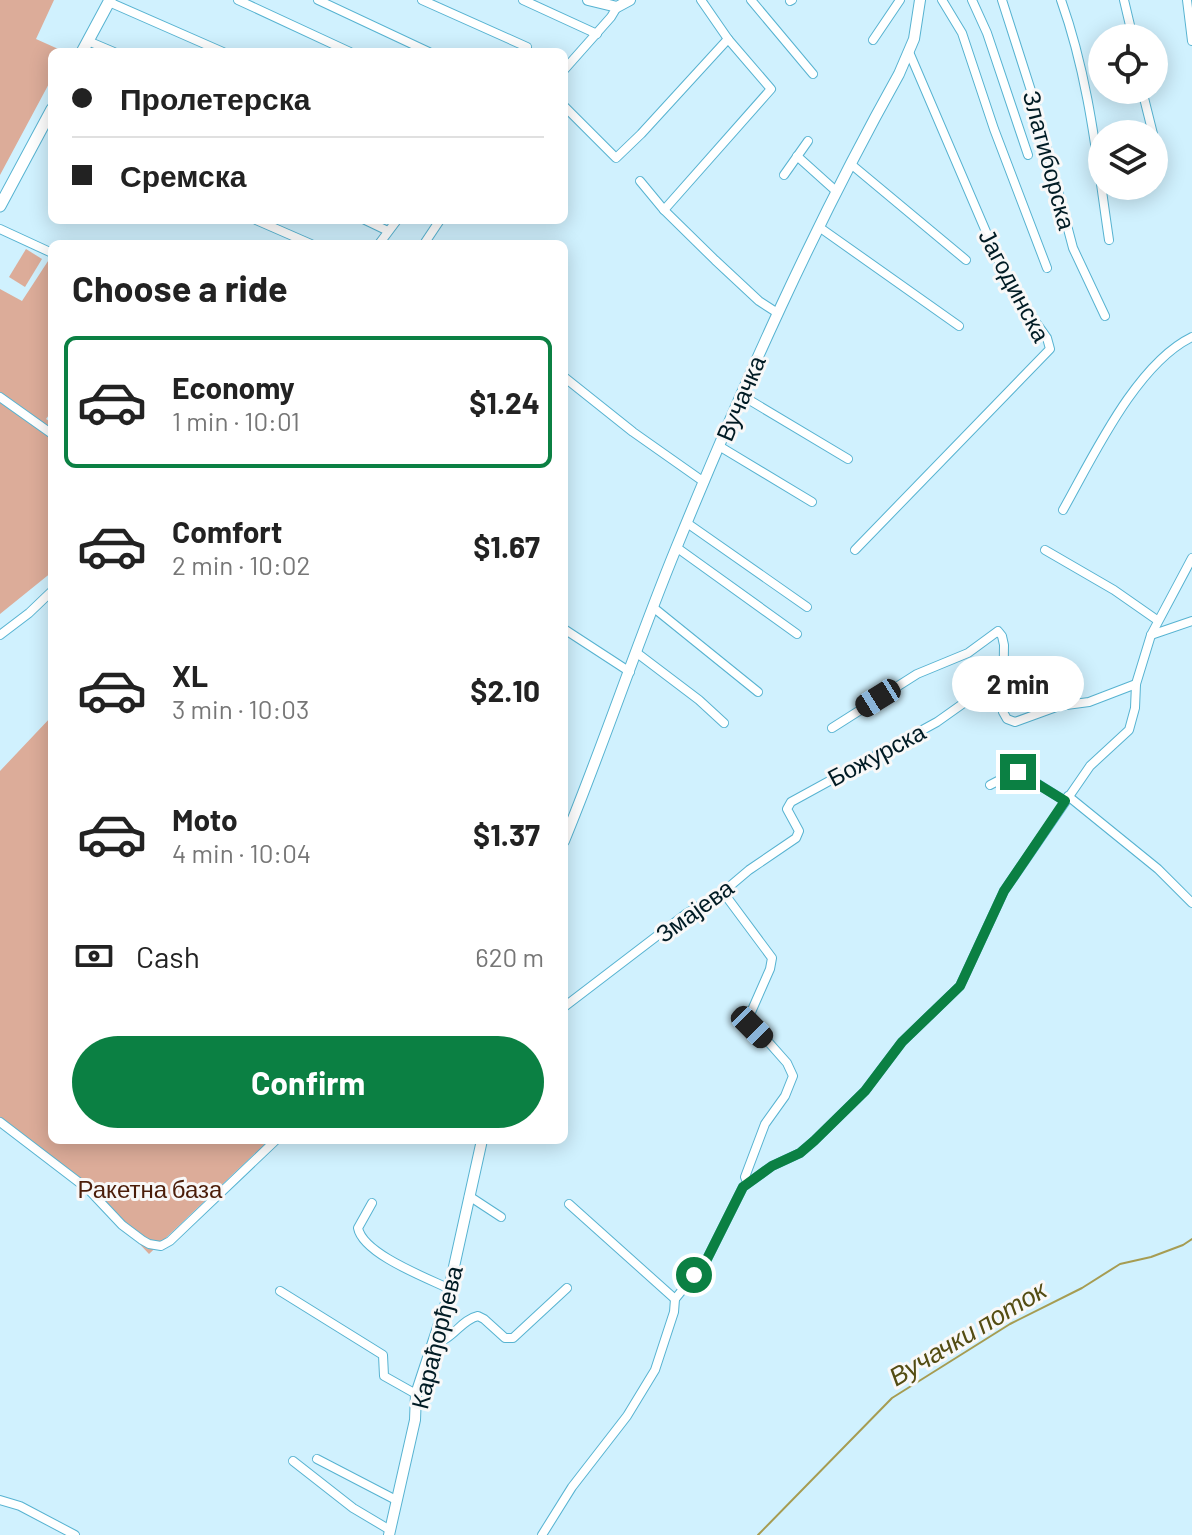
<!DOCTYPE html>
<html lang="en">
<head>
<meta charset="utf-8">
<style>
  :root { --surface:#fff; --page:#f2f2f2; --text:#222; --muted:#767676; --line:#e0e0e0; --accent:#0b8043 }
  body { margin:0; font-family:Barlow,sans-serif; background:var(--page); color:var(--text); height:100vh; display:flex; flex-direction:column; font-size:30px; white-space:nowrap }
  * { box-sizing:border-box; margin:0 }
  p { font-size:26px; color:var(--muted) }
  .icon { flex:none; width:44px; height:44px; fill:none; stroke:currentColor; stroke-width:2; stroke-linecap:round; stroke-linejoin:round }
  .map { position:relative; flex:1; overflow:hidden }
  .panel { position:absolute; left:48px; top:240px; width:520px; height:904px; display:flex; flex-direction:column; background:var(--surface); border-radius:12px; box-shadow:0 4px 20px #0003 }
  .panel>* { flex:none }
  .top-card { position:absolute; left:48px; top:48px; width:520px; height:176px; border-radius:12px; box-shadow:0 4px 20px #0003; display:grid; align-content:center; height:176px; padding:0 24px; background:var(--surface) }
  .fabs { position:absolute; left:1088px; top:24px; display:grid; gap:16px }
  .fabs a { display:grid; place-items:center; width:80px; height:80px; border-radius:50%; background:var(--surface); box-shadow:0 4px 20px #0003; font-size:40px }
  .end { position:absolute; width:36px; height:36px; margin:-18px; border:10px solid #0b8043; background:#fff; box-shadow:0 0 0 4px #fff }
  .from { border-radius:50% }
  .bubble { position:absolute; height:56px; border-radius:28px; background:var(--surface); box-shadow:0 4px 20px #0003; font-size:26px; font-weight:700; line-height:56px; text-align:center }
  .car { position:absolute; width:24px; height:48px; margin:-24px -12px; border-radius:10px; box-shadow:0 0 6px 2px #0007; background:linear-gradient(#222 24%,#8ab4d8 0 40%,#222 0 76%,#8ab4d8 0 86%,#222 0) }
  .top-card b { display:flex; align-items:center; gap:28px; height:76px; font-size:30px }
  .top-card b+b { border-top:2px solid var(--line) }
  .top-card i { width:20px; height:20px; background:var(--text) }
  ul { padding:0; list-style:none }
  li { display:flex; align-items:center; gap:24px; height:132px; margin:0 16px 12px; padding:0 8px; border:4px solid transparent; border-radius:12px }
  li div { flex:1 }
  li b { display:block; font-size:30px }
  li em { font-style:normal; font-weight:700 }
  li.selected { border-color:var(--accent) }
  li>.icon { width:72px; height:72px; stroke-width:1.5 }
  h2 { padding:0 24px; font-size:36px; line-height:96px }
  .pay { display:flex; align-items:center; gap:20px; height:88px; padding:0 24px; font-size:30px }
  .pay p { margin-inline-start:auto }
  .cta { display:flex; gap:16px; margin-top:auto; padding:16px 24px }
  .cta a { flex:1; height:92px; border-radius:48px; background:var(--accent); color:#fff; font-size:32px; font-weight:700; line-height:92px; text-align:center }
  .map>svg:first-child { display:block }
</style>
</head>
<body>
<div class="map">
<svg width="1192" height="1535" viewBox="0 0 1192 1535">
  <rect width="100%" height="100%" fill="#d0f1fe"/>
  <g fill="#dcac99">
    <path d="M0,0H54L36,39L65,52H52V78L0,175Z"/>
    <path d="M26,249L42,259L25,287L9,277Z"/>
    <path d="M50,258L52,259V411L46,419L52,423V572L0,614V289L22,301Z"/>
    <path d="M52,716V1140H269L149,1254L89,1190L0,1118V771Z"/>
  </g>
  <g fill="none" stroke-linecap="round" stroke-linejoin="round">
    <path stroke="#a69c52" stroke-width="2" d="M758,1535L892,1398L1010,1324L1082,1288L1120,1264L1151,1257L1183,1245L1192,1239"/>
    <defs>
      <g id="minor">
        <path d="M238,0L350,52"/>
        <path d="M318,0L429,52"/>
        <path d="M422,0L527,47"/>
        <path d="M523,0L597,34"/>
        <path d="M751,0L813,74"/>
        <path d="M942,0L962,33L994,129L1047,268"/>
        <path d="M972,0L987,33L1028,155"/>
        <path d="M1002,0L1034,100L1073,248L1105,316"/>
        <path d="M1061,0C1089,78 1097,159 1109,240"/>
        <path d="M1124,0L1133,38"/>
        <path d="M1187,0L1192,41"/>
        <path d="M790,1L792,0"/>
        <path d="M109,2L223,52"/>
        <path d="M873,40L900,0"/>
        <path d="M88,41L114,52"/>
        <path d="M564,70L611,17L617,7"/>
        <path d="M1142,90L1153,134"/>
        <path d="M564,106L616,158L641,134L728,39"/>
        <path d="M1154,138L1160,158"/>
        <path d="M797,156L837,192"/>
        <path d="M852,165L966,260"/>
        <path d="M784,175L808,141"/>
        <path d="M640,181L664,210L715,260L759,301L776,312"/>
        <path d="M664,210L771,89L728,39L701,0"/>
        <path d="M256,220L311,244"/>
        <path d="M365,220L388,231"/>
        <path d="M819,227L959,326"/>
        <path d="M0,229L52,253"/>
        <path d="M379,244L397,220"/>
        <path d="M424,244L440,220"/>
        <path d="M564,377L633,432L704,482"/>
        <path d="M741,395L848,459"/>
        <path d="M0,397L52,434"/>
        <path d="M719,446L812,502"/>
        <path d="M1063,510C1093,457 1136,364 1192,337"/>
        <path d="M687,523L807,607"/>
        <path d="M676,547L797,634"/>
        <path d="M855,550L1050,349L1047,338L1008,283L909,52"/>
        <path d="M1045,550L1114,590L1157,620"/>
        <path d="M654,608L758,692"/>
        <path d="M564,629L630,672"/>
        <path d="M0,635L29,613L52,591"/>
        <path d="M1151,635L1192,621"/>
        <path d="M637,653L699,700L724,723"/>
        <path d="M832,728L917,674L968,653L998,631L1002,636L1004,645L1003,712L1007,719L1015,722L1059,706L1089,702L1136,684"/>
        <path d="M990,785L1017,771L1065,801"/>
        <path d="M1068,796L1158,869L1192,903"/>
        <path d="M723,892L772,958L770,969L748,1019L787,1063L793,1076L785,1096L765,1124L745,1177L747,1182"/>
        <path d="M564,1007L687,913L723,892L749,870L796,838L799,831L787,809L791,802L937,722L992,683L1002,679"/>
        <path d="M0,1122L89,1190L122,1225L142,1240L149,1244L161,1246L170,1241L276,1140"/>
        <path d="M469,1196L501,1217"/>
        <path d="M372,1203L358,1228C363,1254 427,1278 450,1289"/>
        <path d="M569,1204L675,1299"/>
        <path d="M280,1291L383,1355L384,1376L416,1394"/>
        <path d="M433,1343C453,1341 460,1320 478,1316L484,1319L505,1338H513L567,1288"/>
        <path d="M317,1459L396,1500"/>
        <path d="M293,1461L353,1508L390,1530"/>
        <path d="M0,1500L20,1506L75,1535"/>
        <path d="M542,1535L572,1487L627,1416L655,1370L674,1312L675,1299L706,1261L743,1187L772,1166L800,1153L814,1141L865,1091L902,1042L960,986L1004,891L1090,766L1129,730L1135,708L1136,684L1151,635L1192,558"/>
      </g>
      <g id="tertiary">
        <path d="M588,0L617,7L630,0"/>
        <path d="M564,841C604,744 637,643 677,546C743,385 814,226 899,74L914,39L920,0"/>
        <path d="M389,1535L415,1420L416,1394L446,1303L482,1140"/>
      </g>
      <g id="secondary">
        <path d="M82,52L110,0"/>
        <path d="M0,206L52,109"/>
      </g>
    </defs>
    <use href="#minor" stroke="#57b3d1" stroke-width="10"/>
    <use href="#tertiary" stroke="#57b3d1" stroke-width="12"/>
    <use href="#secondary" stroke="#57b3d1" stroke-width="13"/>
    <use href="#minor" stroke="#fff" stroke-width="8"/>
    <use href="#tertiary" stroke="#fff" stroke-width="10"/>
    <use href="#secondary" stroke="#fff" stroke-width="11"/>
  </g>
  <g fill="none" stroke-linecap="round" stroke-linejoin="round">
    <path stroke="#0b8043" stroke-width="10" d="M694,1275L706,1261L743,1187L772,1166L800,1153L814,1141L865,1091L902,1042L960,986L1004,891L1065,801L1018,772"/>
  </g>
  <g text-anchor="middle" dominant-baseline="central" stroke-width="6" stroke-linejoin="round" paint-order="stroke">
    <g font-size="24" fill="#001b24" stroke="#f8f8f8">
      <text transform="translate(1050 160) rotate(75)">Златиборска</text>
      <text transform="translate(1015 285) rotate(62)">Јагодинска</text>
      <text transform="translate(740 398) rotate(-67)">Вучачка</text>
      <text transform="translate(876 754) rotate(-28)">Божурска</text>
      <text transform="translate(694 910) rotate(-36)">Змајева</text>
      <text transform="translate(436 1337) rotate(-76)">Карађорђева</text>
    </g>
    <g font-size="24" fill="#4b1d09" stroke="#f8f8f8">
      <text x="150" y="1188">Ракетна база</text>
    </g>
    <g font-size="26" font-style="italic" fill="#534c12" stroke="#f8f8f8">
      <text transform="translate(967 1332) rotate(-31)">Вучачки поток</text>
    </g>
  </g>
</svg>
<div class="fabs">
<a><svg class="icon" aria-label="locate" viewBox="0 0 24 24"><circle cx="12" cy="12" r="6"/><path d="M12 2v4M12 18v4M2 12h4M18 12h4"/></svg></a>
<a><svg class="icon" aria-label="layers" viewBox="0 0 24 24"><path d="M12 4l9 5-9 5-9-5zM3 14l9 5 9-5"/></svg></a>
</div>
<i class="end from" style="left:694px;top:1275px"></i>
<i class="end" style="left:1018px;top:772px"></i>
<div class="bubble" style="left:952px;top:656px;width:132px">2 min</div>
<i class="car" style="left:878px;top:698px;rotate:238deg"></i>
<i class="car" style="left:752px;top:1027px;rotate:135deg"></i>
<div class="top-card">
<b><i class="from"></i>Пролетерска</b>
<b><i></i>Сремска</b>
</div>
<section class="panel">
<h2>Choose a ride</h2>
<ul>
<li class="selected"><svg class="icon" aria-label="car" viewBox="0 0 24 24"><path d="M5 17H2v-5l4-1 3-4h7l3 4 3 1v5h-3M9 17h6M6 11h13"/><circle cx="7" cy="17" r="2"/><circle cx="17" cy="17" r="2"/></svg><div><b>Economy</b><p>1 min · 10:01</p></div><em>$1.24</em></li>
<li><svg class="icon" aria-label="car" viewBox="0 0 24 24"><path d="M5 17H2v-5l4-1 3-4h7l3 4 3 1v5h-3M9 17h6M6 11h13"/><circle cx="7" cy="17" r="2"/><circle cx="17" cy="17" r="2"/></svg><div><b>Comfort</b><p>2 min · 10:02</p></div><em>$1.67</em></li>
<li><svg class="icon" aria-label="car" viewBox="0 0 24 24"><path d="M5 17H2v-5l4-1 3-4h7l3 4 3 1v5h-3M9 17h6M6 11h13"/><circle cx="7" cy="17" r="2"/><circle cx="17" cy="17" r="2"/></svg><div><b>XL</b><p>3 min · 10:03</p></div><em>$2.10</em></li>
<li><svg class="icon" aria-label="car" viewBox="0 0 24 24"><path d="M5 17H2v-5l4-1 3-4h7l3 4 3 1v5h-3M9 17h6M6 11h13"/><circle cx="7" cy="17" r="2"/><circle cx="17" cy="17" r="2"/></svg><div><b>Moto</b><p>4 min · 10:04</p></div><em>$1.37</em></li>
</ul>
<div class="pay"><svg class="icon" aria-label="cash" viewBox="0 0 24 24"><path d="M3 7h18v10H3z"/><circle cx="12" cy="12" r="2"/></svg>Cash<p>620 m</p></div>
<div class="cta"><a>Confirm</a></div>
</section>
</div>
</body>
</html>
